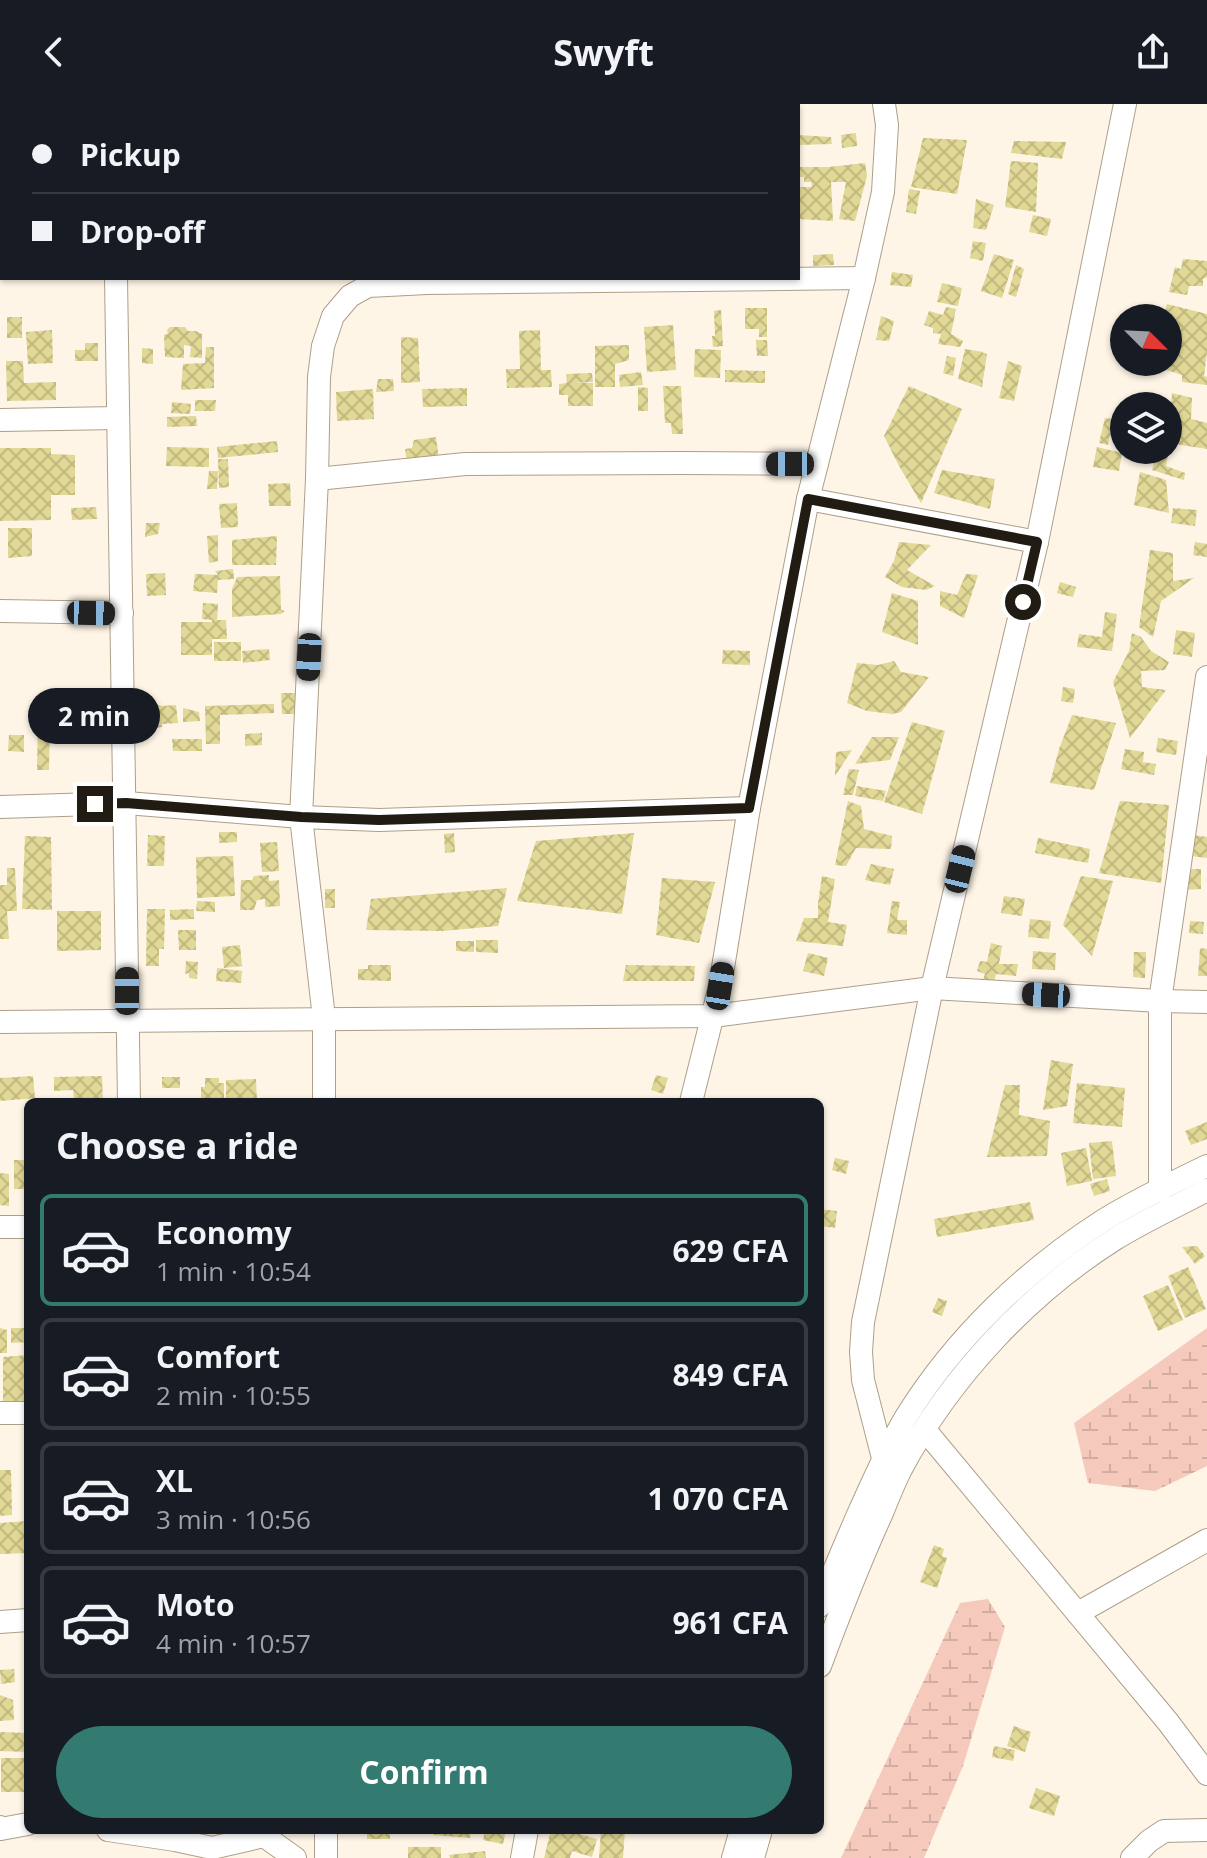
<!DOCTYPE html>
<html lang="en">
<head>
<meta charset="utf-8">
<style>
  :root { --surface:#171b24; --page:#20242c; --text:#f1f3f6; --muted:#9ea1a6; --line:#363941; --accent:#337a71 }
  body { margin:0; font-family:"Open Sans",sans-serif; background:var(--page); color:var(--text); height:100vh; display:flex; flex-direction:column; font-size:30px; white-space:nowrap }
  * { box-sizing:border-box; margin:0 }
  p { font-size:26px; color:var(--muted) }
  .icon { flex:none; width:44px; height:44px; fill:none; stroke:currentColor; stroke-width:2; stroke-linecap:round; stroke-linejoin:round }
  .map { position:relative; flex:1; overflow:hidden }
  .side { position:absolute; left:24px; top:994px; width:800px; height:736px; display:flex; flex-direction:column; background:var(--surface); border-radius:12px; box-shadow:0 2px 6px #0004 }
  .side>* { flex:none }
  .hud { position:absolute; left:0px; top:0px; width:800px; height:176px; box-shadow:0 2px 6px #0004; display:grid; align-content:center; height:176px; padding:0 32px; background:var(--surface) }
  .needle { width:52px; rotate:114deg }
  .fabs { position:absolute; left:1110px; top:200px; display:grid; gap:16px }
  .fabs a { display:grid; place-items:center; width:72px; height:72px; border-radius:50%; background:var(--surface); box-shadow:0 2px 6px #0004; font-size:40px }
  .end { position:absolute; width:36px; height:36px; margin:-18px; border:10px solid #201b13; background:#fff; box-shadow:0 0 0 4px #fff }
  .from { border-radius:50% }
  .bubble { position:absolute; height:56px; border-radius:28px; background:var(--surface); box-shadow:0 2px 6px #0004; font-size:26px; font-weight:700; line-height:56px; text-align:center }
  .car { position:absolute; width:24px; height:48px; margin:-24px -12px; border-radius:10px; box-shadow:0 0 6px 2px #0007; background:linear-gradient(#222 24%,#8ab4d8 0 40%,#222 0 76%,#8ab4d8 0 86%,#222 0) }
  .hud b { display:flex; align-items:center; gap:28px; height:76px; font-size:30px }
  .hud b+b { border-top:2px solid var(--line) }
  .hud i { width:20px; height:20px; background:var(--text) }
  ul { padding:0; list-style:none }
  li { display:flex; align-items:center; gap:24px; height:112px; margin:0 16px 12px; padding:0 16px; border:4px solid var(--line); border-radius:12px }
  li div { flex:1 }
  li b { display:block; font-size:30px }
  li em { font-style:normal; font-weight:700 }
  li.active { border-color:var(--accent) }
  li>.icon { width:72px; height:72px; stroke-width:1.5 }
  h2 { padding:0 32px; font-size:36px; line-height:96px }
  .primary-button { display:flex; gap:16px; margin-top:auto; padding:16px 32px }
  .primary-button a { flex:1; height:92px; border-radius:48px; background:var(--accent); color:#fff; font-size:32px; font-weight:700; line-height:92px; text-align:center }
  header { display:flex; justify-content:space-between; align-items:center; height:104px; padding:0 32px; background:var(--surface); font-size:36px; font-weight:700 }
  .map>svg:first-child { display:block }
</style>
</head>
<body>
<header><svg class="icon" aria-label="back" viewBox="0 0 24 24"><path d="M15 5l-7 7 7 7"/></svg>Swyft<svg class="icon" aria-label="share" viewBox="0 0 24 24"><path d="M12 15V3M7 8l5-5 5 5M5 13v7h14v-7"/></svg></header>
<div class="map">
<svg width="1207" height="1754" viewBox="0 0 1207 1754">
  <defs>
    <pattern id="wetland-marsh" width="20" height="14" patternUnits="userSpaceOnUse" patternTransform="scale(2)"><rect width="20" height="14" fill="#f5cabc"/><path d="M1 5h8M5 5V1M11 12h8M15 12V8" fill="none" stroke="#d2ada1"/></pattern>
    <pattern id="building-cross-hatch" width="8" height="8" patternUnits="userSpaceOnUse" patternTransform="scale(2)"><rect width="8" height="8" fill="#e1d896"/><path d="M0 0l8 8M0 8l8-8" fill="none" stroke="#c1b980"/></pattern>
  </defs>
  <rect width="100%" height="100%" fill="#fef5e7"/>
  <g fill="url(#wetland-marsh)">
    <path d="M1207,1224V1362L1155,1387L1088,1379L1074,1319Z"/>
    <path d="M988,1495L1005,1523L963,1662L924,1754H841L960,1499Z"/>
  </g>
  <g fill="url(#building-cross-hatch)">
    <path d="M856,29L857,42L842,44L841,31Z"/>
    <path d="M798,31L831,33L832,40L798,41Z"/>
    <path d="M923,34L967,36L957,90L911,83Z"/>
    <path d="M1014,37L1066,38L1062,55L1011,49Z"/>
    <path d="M1011,57L1038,59L1036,108L1005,103Z"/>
    <path d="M865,59L867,72L855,117L839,115L846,78H831L833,117L799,115V83H812L811,78H804V73H800V63H829Z"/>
    <path d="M909,85L920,87L916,110L906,108Z"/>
    <path d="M976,95L994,101L986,126L973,124Z"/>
    <path d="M1033,111L1051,115L1047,132L1029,128Z"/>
    <path d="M973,137L986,139L983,157L970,154Z"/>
    <path d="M833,150L834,161L813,162V151Z"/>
    <path d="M994,150L1014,156L1002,194L981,187Z"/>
    <path d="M1183,155L1207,157V173L1203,175V182H1189L1187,191L1169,188L1175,163L1181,165Z"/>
    <path d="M1016,161L1024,165L1016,193L1008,190Z"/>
    <path d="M892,168L913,171L911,183L890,181Z"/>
    <path d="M942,179L962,184L958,202L937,198Z"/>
    <path d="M1167,200L1207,210V249L1204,272L1207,273V281L1182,278V271L1151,261L1152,258H1168V214H1163Z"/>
    <path d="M946,203L956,205L951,230L963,237L960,243L938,240L941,230L933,229V224L924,221L929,207L943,211Z"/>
    <path d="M745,204H767V233H759V225H745Z"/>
    <path d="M721,206L723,242L713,243L712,232H715L714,207Z"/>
    <path d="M881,212L894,217L889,237L876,236Z"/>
    <rect x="7" y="213" width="15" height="21"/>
    <path d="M673,221L676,266L647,268L644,223Z"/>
    <path d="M170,223H185L188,227H196L202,230V254L190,253L191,242L184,241V254L165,253L164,231L168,230L167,226Z"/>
    <path d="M52,226L53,259L28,260L26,228Z"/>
    <path d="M540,226L541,266H551L552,283L507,284L506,265H520L519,227Z"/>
    <path d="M401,233L418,234L420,278L401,279Z"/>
    <path d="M756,236H767L768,252H757Z"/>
    <path d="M85,239H98V257H75V246H85Z"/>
    <path d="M629,241V256L615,260V283H595V242Z"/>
    <path d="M206,243H214V284L181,286L183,260L205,259Z"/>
    <path d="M142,244L153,245V260L142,259Z"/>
    <path d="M695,245L721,246L720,274L694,273Z"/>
    <path d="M965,245L983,248V249L987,250L982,283L958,275Z"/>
    <path d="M947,252L956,254L953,272L943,269Z"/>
    <path d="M6,257H23L24,279L56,278V296L7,297Z"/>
    <path d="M1008,257L1022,262L1014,297L999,294Z"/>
    <path d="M725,266L765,267V279L725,278Z"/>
    <path d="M641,268L643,281L620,283L619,271Z"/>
    <path d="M592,269L593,278L573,279H593V302H568V291H559V280L567,279L566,270Z"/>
    <path d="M378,275H393L394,287L376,288Z"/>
    <path d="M663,282H681L683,330H672L671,319H665Z"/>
    <path d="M909,282L962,305L921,399L899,362L884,332Z"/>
    <path d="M638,283L648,284V307H638Z"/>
    <path d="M467,284V302L423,303L422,285Z"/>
    <path d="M373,285L374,315L337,317L336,288Z"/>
    <path d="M1172,289L1192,294L1191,315L1207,319V345L1168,339Z"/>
    <path d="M195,296H216L215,307H195Z"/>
    <path d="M172,298L191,300L190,310L171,309Z"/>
    <path d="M196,312L197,322L167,323V313Z"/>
    <path d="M1105,314L1113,315L1108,341L1099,339Z"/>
    <path d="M436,333L439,356L407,359L405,345L412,344L414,336Z"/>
    <path d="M277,337L278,348L218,354L217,343Z"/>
    <path d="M167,343L209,344V363L166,362Z"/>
    <path d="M1097,343L1122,349L1119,367L1093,363Z"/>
    <path d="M0,344H51V350L75,351V391H51V416L0,417Z"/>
    <path d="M1157,346H1169L1166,362L1185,369L1184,376L1152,366Z"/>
    <path d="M218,355H228L229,383L219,384Z"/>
    <path d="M942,366L995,375L990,405L934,389Z"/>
    <path d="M209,367H218L217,385H207Z"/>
    <path d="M1140,368L1166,376L1169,409L1134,401Z"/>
    <path d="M290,379L291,402H269L268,380Z"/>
    <path d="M237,399L238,423L221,424L219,400Z"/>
    <path d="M96,403L97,415L72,416L71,404Z"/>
    <path d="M1173,404L1197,406L1195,422L1171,419Z"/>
    <path d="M146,419H160L158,430L145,433Z"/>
    <path d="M8,424H32V452L8,454Z"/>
    <path d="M218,431V457L209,459L207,432Z"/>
    <path d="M277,432L276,461H232V436Z"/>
    <path d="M899,438L931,441L907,466L935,482L926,486L902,483L885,473L894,457Z"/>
    <path d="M1195,438L1207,440V453L1193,451Z"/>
    <path d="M1150,446L1173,449V477L1194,474L1161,497L1153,533L1139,523Z"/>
    <path d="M233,465L234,475L218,476L217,489L193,487L195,470L218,471L215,467Z"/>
    <path d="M165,469L166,491L147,492L146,470Z"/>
    <path d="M966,470L978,471L964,514L940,502V487L957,491Z"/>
    <path d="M280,472L281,506L285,507L281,510L232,513V485L237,473Z"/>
    <path d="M1060,478L1076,483L1073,493L1057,489Z"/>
    <path d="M892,489L918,497V541L882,528Z"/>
    <path d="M203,499L218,500L217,516H226L227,535H212V551H181V518H212V516L202,515Z"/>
    <path d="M1105,508L1117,510L1112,547L1077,543L1079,530L1102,533Z"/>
    <path d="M1176,526L1195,529L1192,553L1173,550Z"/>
    <path d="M1132,529L1141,533L1151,547L1169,558L1165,566L1141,567L1142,583L1166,586L1130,634L1113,578L1129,547Z"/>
    <rect x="214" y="538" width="27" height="19"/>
    <path d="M269,545L270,556L243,559L242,547Z"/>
    <path d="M723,546L750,547V561L722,560Z"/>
    <path d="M894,557L901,568L929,573L901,608L892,610L867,607L847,599L857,559L878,561Z"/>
    <path d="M1063,583L1075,585L1073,599L1061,597Z"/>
    <path d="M281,589H296V610H282Z"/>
    <path d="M52,597L72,598V613L53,614Z"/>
    <path d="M274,600V609L220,611V640H206L205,602Z"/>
    <path d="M160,601L161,602L176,601L178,619L162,620V623L148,625L146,602Z"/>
    <path d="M183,604L199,608L200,617L183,618Z"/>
    <path d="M1072,611L1116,619L1094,686L1050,679L1059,645Z"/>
    <path d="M38,612H50L49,666H37Z"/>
    <path d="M912,618L945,627L922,710L884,698Z"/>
    <path d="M262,629V641L245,642V630Z"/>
    <path d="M9,631H24V648L8,647Z"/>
    <path d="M872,633H899L890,656L855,660Z"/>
    <path d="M1158,634L1178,637L1176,651L1156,648Z"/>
    <path d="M172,635H202V647H173Z"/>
    <path d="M1125,645L1144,648L1143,658L1156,660L1154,671L1121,665Z"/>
    <path d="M852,646L835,672L836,648Z"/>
    <path d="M849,665L859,666L853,691H843Z"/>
    <path d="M857,682L886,687L883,697L855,692Z"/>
    <path d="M848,697L861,702L864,725L892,732L891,745L856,744L846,762L835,761Z"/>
    <path d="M1120,697L1169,701L1161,779L1099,769Z"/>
    <path d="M219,728H237V738L219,739Z"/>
    <path d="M454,729L455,748L445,749L444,730Z"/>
    <path d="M634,729L622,810L517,797L536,737Z"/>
    <path d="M148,731L165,732L164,762H147Z"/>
    <path d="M1193,731L1207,733V754L1191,752Z"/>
    <path d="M25,732L51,733L52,806L22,805Z"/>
    <path d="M1038,734L1090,745L1088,759L1035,749Z"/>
    <path d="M277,738L279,767L262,768L260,739Z"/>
    <path d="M233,752L235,792L197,794L196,753Z"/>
    <path d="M871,760L894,765L890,781L865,776Z"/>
    <path d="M7,764H15L17,807H7L9,835H0V781H7Z"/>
    <path d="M1184,765H1201V785L1184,786Z"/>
    <path d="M269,771V777L279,776L280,802L265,803V795L257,796L254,806H240L241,776H252L254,772Z"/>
    <path d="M822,772L835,775L828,818L847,821L843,842L796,837L804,814H818V799Z"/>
    <path d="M1081,772L1113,777L1092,852L1063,821Z"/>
    <path d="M662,774L715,778L699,839L656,831Z"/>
    <path d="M507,784L498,822L442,827L366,826L371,795Z"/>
    <rect x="325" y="785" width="10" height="19"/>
    <path d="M1004,792L1025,795L1022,812L1001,809Z"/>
    <path d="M197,797L215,798V808L196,807Z"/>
    <path d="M892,797L900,798L897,816H907V831L887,829Z"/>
    <path d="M147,805H165L164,845H159V862H146Z"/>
    <path d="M194,805V815L170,816V806Z"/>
    <path d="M57,807H101V846L57,847Z"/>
    <path d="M1030,815L1051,817L1049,835L1028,833Z"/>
    <path d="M1190,817L1204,818L1203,830L1189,829Z"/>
    <path d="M178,826H196V846H179Z"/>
    <path d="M476,836H498V849L476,848Z"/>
    <path d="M456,837H474V848L456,847Z"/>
    <path d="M991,839L1002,842L999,860H1018L1016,872L996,870L994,878L983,876L985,870L977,867L980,857L987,858Z"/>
    <path d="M240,841L242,862L224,864L222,843Z"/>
    <path d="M1200,844L1207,845V872H1198Z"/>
    <path d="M1033,847L1056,849L1055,866L1032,865Z"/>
    <path d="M1134,848H1146L1145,874L1133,873Z"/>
    <path d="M808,849L828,854L824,872L803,867Z"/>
    <path d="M186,857L198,858L197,875L189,874V869L185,870Z"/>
    <path d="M368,861H391V877L358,876V865H368Z"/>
    <path d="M626,861L695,862L694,877H623Z"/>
    <path d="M217,864L242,867L241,879L216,877Z"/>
    <path d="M1051,956L1073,960L1067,1002L1043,1006Z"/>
    <path d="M656,971L668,974L663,990L651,986Z"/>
    <path d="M33,972L35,994L0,997V974Z"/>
    <path d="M102,972L103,998H86V995H74L73,986L54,987V973Z"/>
    <rect x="162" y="973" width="18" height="11"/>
    <path d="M205,974H219V979H224V998H201V983H205Z"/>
    <path d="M256,975L257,998H226V976Z"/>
    <path d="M1077,979L1125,984L1122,1023L1073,1019Z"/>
    <path d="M1005,981H1020L1019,1011L1050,1017L1047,1052L987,1053Z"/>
    <path d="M1207,1018V1035L1191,1041L1185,1027Z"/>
    <path d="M1112,1037L1116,1072L1093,1075L1089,1039Z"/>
    <path d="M1086,1044L1092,1077L1067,1082L1061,1049Z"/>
    <path d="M835,1054L849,1057L846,1070L832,1066Z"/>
    <rect x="14" y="1056" width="14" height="29"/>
    <path d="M0,1069L9,1070V1102L0,1101Z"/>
    <path d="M1107,1075L1110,1087L1094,1092L1090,1080Z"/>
    <path d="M1030,1098L1034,1116L937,1133L934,1115Z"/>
    <path d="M820,1105L837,1107L835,1124L820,1122Z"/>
    <path d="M1197,1142L1205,1152L1195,1160L1182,1143Z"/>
    <path d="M1188,1163L1206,1205L1185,1214L1168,1172Z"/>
    <path d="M1168,1181L1183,1216L1158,1227L1143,1192Z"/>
    <path d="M938,1194L947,1197L942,1212L932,1208Z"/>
    <path d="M0,1224L7,1226V1249H0Z"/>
    <path d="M11,1224H28V1238L11,1239Z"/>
    <path d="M28,1251V1298L3,1299V1253Z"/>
    <path d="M0,1366H11L12,1411L0,1412Z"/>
    <path d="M28,1417V1449L0,1450V1419Z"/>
    <path d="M934,1441L944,1445L942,1452L947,1454L937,1484L920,1478Z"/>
    <path d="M14,1565L15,1578L1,1580L0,1566Z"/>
    <path d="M0,1591L13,1596L14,1616L0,1617Z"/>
    <path d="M1014,1622L1031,1628L1025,1648L1007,1642Z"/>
    <path d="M0,1628L28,1629V1648L0,1647Z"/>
    <path d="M994,1642L1015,1646L1013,1657L992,1653Z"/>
    <path d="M1,1654H25L24,1688H1Z"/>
    <path d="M1036,1684L1060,1692L1054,1712L1029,1704Z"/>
    <rect x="367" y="1726" width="23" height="9"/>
    <path d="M435,1726H471L470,1734L434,1731Z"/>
    <path d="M485,1726H506L503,1740L483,1736Z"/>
    <path d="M551,1726H565L597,1735L592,1753L572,1747L570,1754H544Z"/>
    <path d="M601,1726H625L623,1754H599Z"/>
    <rect x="408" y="1743" width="33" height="11"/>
    <path d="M485,1747L486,1754H450L449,1751Z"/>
  </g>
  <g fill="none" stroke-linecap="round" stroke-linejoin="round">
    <defs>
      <g id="minor">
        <path d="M114,0V2"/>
        <path d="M116,174L129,998"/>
        <path d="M0,316L118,314"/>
        <path d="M317,375L465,360L682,359L817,360"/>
        <path d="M808,395L1037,438"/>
        <path d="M0,507L122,509"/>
        <path d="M0,703L126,699L301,713L379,716L749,704"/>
        <path d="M0,918L713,912L932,884L1160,897L1207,898"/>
        <path d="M324,998V914L301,713L317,375L319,273L323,242L333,212L350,192L368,182L427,179L864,174"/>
        <path d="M691,998L720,882L749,704L808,395L864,174L883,88L887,21L884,0"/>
        <path d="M1160,1087V897L1207,573"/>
        <path d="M0,1123H28"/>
        <path d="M0,1309H28"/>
        <path d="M925,1326L1168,1618L1207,1670"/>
        <path d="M901,1364L883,1354L863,1276L861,1248L863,1218L932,884L1037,438L1125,0"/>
        <path d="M820,1502C832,1470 846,1438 860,1406C874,1375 888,1343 906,1313C955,1234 1026,1166 1104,1116C1135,1097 1174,1078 1207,1062"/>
        <path d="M1078,1509L1207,1436"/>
        <path d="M0,1518L28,1516"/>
        <path d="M820,1562C839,1511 859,1459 882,1409C888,1394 894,1379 901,1365C950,1273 1028,1190 1115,1135C1144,1117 1177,1102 1207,1086"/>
        <path d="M0,1723L1,1725L28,1720"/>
        <path d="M108,1726L175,1736L212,1744L264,1732L295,1754"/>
        <path d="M326,1726V1754"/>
        <path d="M522,1754L527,1726"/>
        <path d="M733,1754L741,1726"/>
        <path d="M753,1754L761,1726"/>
        <path d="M1132,1754L1149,1737L1164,1727L1207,1726"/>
      </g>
    </defs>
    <use href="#minor" stroke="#ad9f89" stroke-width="24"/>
    <use href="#minor" stroke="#fff" stroke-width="22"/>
  </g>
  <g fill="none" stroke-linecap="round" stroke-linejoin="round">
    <path stroke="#201b13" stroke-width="10" d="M95,700L126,699L301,713L379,716L749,704L808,395L1037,438L1023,498"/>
  </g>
</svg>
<div class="fabs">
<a><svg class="needle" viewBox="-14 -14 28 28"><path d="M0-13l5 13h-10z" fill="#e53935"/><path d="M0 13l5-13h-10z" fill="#9ea1a6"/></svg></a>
<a><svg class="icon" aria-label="layers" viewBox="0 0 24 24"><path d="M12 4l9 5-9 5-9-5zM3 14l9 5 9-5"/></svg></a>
</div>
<i class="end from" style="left:1023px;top:498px"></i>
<i class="end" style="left:95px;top:700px"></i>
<div class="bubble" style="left:28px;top:584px;width:132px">2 min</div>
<i class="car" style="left:790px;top:360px;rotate:270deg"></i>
<i class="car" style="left:91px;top:509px;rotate:91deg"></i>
<i class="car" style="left:309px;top:553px;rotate:183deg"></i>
<i class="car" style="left:960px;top:765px;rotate:14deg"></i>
<i class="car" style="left:720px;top:882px;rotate:9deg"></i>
<i class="car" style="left:127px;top:887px;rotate:0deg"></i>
<i class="car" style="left:1046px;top:891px;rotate:273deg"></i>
<div class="hud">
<b><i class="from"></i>Pickup</b>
<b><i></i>Drop-off</b>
</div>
<section class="side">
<h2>Choose a ride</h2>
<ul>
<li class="active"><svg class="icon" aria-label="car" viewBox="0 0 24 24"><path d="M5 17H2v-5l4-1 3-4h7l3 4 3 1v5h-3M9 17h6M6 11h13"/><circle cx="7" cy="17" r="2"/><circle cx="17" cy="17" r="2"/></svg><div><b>Economy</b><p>1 min · 10:54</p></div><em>629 CFA</em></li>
<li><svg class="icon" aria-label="car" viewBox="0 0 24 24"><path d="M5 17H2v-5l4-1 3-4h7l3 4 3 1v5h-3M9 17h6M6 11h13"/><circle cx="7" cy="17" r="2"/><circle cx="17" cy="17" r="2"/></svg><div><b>Comfort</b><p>2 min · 10:55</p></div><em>849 CFA</em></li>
<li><svg class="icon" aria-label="car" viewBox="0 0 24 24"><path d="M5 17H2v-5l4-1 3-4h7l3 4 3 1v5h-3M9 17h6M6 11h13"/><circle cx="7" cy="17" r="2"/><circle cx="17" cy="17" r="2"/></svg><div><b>XL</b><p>3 min · 10:56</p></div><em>1 070 CFA</em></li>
<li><svg class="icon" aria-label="car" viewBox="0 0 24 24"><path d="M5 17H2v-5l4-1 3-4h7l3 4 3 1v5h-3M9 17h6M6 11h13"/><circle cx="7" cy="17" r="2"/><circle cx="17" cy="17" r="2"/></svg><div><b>Moto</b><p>4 min · 10:57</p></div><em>961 CFA</em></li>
</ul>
<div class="primary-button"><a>Confirm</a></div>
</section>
</div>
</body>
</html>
